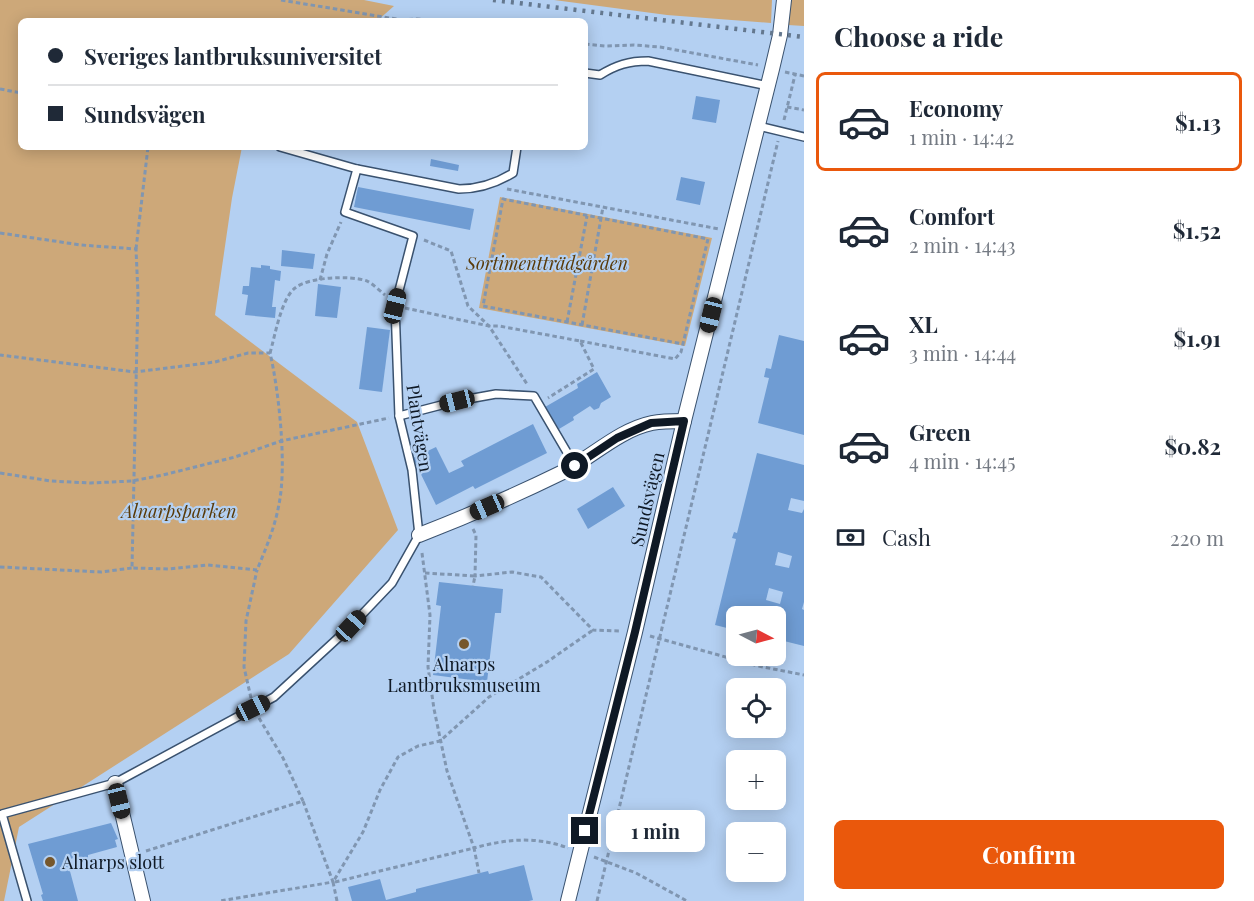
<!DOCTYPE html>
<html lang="en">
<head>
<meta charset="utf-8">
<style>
  :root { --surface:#fff; --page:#f6f6f7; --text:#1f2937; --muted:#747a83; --line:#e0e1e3; --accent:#ea580c }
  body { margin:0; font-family:"Playfair Display",serif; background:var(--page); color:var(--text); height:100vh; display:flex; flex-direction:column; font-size:22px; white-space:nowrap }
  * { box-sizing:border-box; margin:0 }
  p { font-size:20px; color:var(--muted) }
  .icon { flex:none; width:33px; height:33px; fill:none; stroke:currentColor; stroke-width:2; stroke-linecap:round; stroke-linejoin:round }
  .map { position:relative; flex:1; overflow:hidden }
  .side { display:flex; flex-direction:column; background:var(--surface); width:450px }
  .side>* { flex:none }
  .guide { position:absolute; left:18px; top:18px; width:570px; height:132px; border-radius:9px; box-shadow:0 3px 15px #0003; display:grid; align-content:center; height:132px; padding:0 30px; background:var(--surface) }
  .needle { width:39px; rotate:96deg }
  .controls { position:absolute; left:726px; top:606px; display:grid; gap:12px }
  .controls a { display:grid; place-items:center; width:60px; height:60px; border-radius:9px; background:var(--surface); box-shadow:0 3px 15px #0003; font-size:30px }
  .end { position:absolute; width:27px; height:27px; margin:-14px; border:8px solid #0f1925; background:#fff; box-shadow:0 0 0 3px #fff }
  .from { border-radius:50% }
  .bubble { position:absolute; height:42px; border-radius:9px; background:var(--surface); box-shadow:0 3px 15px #0003; font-size:20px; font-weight:700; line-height:42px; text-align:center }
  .car { position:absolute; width:18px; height:36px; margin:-18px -9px; border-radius:8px; box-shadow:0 0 4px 2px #0007; background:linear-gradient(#222 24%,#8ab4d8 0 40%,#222 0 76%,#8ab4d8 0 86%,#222 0) }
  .guide b { display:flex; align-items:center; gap:21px; height:57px; font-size:22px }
  .guide b+b { border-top:2px solid var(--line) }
  .guide i { width:15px; height:15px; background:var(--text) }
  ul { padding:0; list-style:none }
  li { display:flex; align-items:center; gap:18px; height:99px; margin:0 12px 9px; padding:0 18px; border:3px solid transparent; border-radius:9px }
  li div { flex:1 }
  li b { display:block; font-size:22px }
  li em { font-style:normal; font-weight:700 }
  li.selected { border-color:var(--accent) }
  li>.icon { width:54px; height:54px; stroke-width:1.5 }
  h2 { padding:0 30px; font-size:27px; line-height:72px }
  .pay { display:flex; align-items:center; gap:15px; height:66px; padding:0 30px; font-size:22px }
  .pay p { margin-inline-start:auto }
  .action { display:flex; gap:12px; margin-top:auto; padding:12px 30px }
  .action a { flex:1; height:69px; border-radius:9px; background:var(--accent); color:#fff; font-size:24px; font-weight:700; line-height:69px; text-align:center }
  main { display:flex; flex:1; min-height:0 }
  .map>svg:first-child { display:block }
</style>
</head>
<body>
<main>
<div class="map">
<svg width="804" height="901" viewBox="0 0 804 901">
  <rect width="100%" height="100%" fill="#b4d0f2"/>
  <g fill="#cda879">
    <path d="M0,0H364L394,6L377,21H21V147H242L232,198L215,315L357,422L398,530L289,654L19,827L4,901H0Z"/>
    <path d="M554,0H772L771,23L667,15Z"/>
    <path d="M789,0H804V26L788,25Z"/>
    <path d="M500,197L712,238L685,346L479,308Z"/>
  </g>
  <g fill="#6f9cd3" fill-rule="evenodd">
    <path d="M696,96L720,100L716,123L692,119Z"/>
    <path d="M431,159L459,165L458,171L430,166Z"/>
    <path d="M681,177L705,182L700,205L676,200Z"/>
    <path d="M358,187L474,209L470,230L354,207Z"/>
    <path d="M282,250L315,254L313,269L281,266Z"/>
    <path d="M261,265L270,266V269L281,271L280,281L275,280L272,307H276L275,318L245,315L248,295L242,294L243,286H249L251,267L261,268Z"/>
    <path d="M318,284L341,287L337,318L315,316Z"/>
    <path d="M367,327L390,330L382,392L359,389Z"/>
    <path d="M779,335L804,341V435L758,423L769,378L764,377L766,368L771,369Z"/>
    <path d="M597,372L611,397L601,403L599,408L594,410L590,406L573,417L574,420L559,429L545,407L578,388L577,384Z"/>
    <path d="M533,424L547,453L475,489L473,486L436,505L413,458L436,447L449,473L464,466L461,461Z"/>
    <path d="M757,453L804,465V501L791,498L788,510L802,513L804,509V602L802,609L804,610V646L776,639V616H736V630L733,629V633L726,631L727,628L715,625L736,539L732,538L734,532L737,533ZM778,552L792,556L789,568L775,565ZM769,588L783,592L780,604L766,600Z"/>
    <path d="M613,487L625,506L588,529L577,509Z"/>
    <path d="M439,582L503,589L501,613H495L487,682L433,675L441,606L436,605Z"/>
    <path d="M111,823L118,839L115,840L117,847L88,855V859L84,862H80L77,857L67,860L78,901H43L41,895L43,894L28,844Z"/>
    <path d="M524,865L533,900L529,901H352L348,887L380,879L386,900L416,892V889L488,871L489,874Z"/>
  </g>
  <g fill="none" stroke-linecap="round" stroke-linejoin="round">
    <defs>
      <g id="service">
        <path d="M585,73L600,75C616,65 629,61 648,61L768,86"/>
        <path d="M758,126L804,137"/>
        <path d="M357,169L459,189C479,189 495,184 513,173L517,147"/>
        <path d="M399,416L457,401L496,394L534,396L575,466"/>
        <path d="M27,901L2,814L115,783L274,697L351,626L392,583L419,535L412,470L399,416L395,306L413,236L345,212L357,169L280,147"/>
      </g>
      <g id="minor">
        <path d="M419,535C468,516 516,495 563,472C592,457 619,430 652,423C662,421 673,421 684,421"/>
        <path d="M115,783L143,901"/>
        <path d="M568,901L635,632L684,421L772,69L780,35L784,0"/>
      </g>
    </defs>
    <use href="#service" stroke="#3a526f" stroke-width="10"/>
    <use href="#minor" stroke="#3a526f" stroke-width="16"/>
    <g stroke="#8096b1" stroke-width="3" stroke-dasharray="4.5 3" stroke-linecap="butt">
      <path d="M281,0L402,20"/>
      <path d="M401,20L417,19L441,21"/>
      <path d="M585,44L605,46L634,45L660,47L758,65"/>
      <path d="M785,72L804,76"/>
      <path d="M0,89L21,93"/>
      <path d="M787,107L804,110"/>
      <path d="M784,120L795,75"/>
      <path d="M507,189L719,229"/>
      <path d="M0,233L81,245L136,249L138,294L132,568L169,569L208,565L257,570C266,548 275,527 279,504C287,466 279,391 270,353H248L215,362L135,372L0,355"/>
      <path d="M424,240L451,251L468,306L489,326H499L580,341L594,369L548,398"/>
      <path d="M136,249L148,147"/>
      <path d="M320,280L327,254L341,222"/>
      <path d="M405,308L489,326L527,384"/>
      <path d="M567,322L587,216"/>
      <path d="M582,325L603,207"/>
      <path d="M580,341L675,359L681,352L708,239L503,199L483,306L683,344"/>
      <path d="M270,353C275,336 281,299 295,288C308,277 351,275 367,281C373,284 380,291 385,295"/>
      <path d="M0,473L51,481L91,483L132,481L163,475L235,457L281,441L389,418"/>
      <path d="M473,529L476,535L475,576L512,572L541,577L593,630L619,631"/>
      <path d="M422,553L430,615L428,667L434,709L447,771L474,848C506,839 536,836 568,848"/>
      <path d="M0,567L101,572L132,568"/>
      <path d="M425,573L475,576L473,586"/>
      <path d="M650,636L758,666L804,675"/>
      <path d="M251,698L244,667L246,621L257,570"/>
      <path d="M259,718L283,758L303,801"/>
      <path d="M146,851L303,801L333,882L220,901"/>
      <path d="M594,857L636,873L687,901"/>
      <path d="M335,882L474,848L479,873"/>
      <path d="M337,901L333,882L363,832L380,790L398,757L418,746L440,741L489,697L547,662L593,630"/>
      <path d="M597,901L778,141"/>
    </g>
    <use href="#service" stroke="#fff" stroke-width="7"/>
    <use href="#minor" stroke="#fff" stroke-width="14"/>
    <path stroke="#64788f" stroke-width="4.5" stroke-dasharray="3 6" stroke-linecap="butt" d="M493,0L804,37"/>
  </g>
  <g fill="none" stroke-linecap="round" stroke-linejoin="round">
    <path stroke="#0f1925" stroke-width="8" d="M575,466L617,438L651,423L684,421L635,632L585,831"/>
  </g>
  <g fill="#76572c" stroke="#b4d0f2" stroke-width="2">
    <circle cx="464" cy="644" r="6"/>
    <circle cx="50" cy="862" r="6"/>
  </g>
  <g text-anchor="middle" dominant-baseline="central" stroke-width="4.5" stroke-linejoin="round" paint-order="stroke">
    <g font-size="18" font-style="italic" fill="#593a08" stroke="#b4d0f2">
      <text x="547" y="263">Sortimentträdgården</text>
      <text x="179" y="511">Alnarpsparken</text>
    </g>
    <g font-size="18" fill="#0f1925" stroke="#b4d0f2">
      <text transform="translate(420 428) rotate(81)">Plantvägen</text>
      <text transform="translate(647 499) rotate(-77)">Sundsvägen</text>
    </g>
    <g font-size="18" fill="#0f1925" stroke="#b4d0f2">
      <text x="464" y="664">Alnarps<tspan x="464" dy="21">Lantbruksmuseum</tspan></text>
      <text x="62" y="862" text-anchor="start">Alnarps slott</text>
    </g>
  </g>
</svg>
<div class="controls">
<a><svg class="needle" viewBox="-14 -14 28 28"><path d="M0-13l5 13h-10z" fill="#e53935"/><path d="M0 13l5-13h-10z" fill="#747a83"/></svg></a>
<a><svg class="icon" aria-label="locate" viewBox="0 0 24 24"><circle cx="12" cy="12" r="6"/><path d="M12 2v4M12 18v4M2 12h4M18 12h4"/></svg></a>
<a>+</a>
<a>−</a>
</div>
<i class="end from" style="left:575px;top:466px"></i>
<i class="end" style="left:585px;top:831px"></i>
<div class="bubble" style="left:606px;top:810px;width:99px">1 min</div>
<i class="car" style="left:395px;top:306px;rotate:14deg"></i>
<i class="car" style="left:711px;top:315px;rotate:194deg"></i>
<i class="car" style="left:457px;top:401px;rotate:256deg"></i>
<i class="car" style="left:487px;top:507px;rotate:246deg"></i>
<i class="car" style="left:351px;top:626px;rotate:43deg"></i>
<i class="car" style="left:253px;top:708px;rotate:64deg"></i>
<i class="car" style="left:119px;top:801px;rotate:166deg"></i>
<div class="guide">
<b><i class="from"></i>Sveriges lantbruksuniversitet</b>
<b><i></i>Sundsvägen</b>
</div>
</div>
<section class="side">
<h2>Choose a ride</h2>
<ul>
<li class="selected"><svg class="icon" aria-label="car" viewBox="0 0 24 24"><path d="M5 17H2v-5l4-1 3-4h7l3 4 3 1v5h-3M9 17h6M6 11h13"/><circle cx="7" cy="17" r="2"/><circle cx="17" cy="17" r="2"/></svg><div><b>Economy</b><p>1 min · 14:42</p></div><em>$1.13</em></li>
<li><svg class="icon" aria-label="car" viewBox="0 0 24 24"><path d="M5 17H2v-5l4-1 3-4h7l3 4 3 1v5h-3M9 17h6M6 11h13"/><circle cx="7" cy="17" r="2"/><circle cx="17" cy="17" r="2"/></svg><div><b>Comfort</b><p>2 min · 14:43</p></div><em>$1.52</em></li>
<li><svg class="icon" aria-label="car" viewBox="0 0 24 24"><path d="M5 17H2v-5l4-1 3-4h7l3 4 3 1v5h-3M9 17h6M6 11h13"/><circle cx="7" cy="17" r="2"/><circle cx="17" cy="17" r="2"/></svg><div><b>XL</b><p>3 min · 14:44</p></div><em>$1.91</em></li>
<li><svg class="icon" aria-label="car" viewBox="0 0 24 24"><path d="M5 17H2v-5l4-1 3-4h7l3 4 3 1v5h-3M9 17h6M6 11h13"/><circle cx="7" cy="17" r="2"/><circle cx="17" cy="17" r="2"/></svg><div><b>Green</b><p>4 min · 14:45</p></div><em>$0.82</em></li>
</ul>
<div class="pay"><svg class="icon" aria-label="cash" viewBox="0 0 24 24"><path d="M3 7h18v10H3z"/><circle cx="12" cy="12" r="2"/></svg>Cash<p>220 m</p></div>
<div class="action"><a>Confirm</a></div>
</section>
</main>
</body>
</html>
